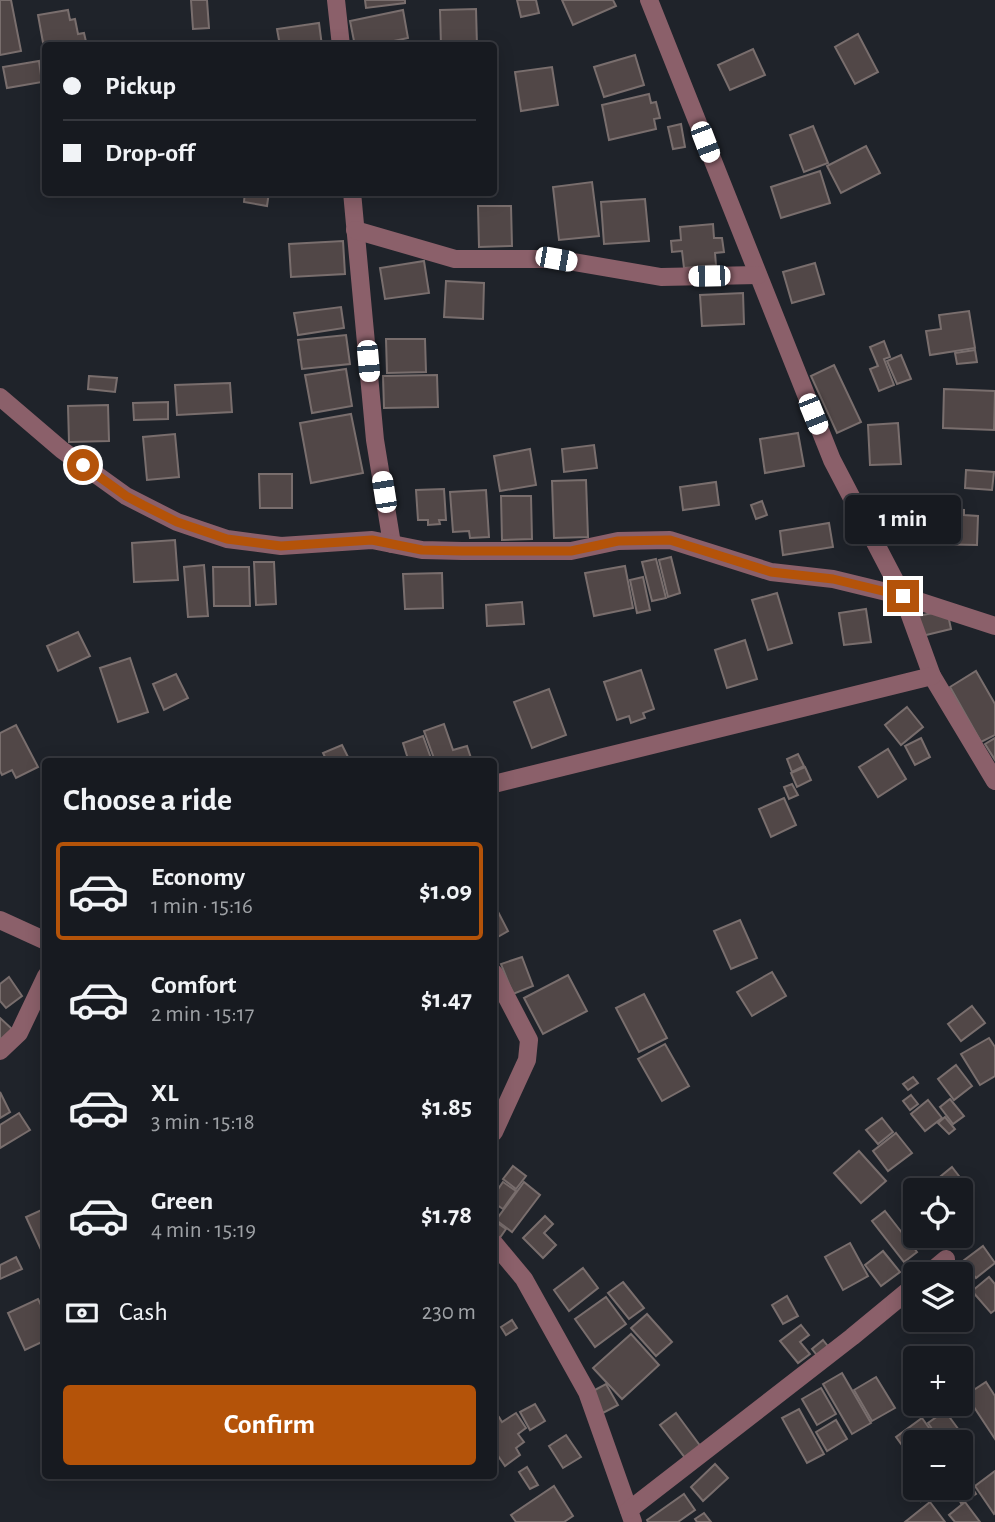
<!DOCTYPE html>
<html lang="en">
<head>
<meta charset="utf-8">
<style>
  :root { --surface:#171a20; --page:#202329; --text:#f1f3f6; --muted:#9ea1a5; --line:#36383e; --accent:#b45309 }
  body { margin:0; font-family:"Alegreya Sans",sans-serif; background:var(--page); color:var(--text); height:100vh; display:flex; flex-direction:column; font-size:26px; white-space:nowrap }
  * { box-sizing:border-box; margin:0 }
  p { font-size:23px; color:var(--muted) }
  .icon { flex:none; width:38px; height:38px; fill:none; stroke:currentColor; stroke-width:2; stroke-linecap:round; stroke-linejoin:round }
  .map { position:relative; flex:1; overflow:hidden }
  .side { position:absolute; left:42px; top:758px; width:455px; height:721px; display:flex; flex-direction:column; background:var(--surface); border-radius:7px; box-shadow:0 4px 18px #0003,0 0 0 2px var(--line) }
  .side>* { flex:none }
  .banner { position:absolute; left:42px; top:42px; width:455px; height:154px; border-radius:7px; box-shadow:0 4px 18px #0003,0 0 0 2px var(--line); display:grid; align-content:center; height:154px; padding:0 21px; background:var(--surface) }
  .controls { position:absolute; left:903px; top:1178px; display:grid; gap:14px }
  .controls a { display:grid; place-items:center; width:70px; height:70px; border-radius:7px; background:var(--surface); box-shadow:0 4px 18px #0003,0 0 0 2px var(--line); font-size:35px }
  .end { position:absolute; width:32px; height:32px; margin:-16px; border:9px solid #b45309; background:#fff; box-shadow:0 0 0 4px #fff }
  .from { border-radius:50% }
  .bubble { position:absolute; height:49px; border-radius:7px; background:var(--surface); box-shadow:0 4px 18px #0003,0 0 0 2px var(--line); font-size:23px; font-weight:700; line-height:49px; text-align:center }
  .car { position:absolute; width:21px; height:42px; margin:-21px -10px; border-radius:9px; box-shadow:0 0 5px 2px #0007; background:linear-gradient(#fff 24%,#345 0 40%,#fff 0 76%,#345 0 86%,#fff 0) }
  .banner b { display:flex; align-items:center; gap:24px; height:66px; font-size:26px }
  .banner b+b { border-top:2px solid var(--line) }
  .banner i { width:18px; height:18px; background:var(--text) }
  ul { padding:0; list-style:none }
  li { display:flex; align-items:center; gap:21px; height:98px; margin:0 14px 10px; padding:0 7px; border:4px solid transparent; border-radius:7px }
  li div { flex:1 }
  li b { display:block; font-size:26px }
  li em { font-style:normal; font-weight:700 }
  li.on { border-color:var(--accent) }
  li>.icon { width:63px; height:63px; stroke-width:1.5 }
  h2 { padding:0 21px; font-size:32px; line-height:84px }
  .pay { display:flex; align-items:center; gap:18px; height:77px; padding:0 21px; font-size:26px }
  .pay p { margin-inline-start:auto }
  .cta { display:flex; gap:14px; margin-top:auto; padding:14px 21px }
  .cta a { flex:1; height:80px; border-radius:7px; background:var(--accent); color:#fff; font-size:28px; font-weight:700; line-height:80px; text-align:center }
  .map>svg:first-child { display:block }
</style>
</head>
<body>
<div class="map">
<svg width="995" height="1522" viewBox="0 0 995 1522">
  <rect width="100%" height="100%" fill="#1f232a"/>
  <g fill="#514747" stroke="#796e6d" stroke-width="2">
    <path d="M0,0H11L21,51L0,55Z"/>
    <path d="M191,0H207L209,28L193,29Z"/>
    <path d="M365,0H405V3L366,8Z"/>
    <path d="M517,0H536L539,13L521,17Z"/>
    <path d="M562,0H613L616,6L573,25Z"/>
    <path d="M476,9L477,46H441L440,10Z"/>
    <path d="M68,10L70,20L75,19L78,34L84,33L87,46H46V59L38,15Z"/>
    <path d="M403,10L408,38L370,46H355L350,21Z"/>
    <path d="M319,23L322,46H280L277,29Z"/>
    <path d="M858,34L878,72L855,84L835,47Z"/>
    <path d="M753,49L765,75L730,90L718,65Z"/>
    <path d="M635,55L644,85L604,97L594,67Z"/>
    <path d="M39,61L42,82L7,88L3,67Z"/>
    <path d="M552,67L558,105L521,111L515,72Z"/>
    <path d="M649,94L651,103L656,102L660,118L654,119L656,129L609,140L602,105Z"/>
    <path d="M681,124L685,147L673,149L668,127Z"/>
    <path d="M813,126L828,163L804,172L790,135Z"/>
    <path d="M866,146L880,173L841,193L827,166Z"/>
    <path d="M820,171L830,203L781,218L771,187Z"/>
    <path d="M592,182L599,236L559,240L553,187Z"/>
    <path d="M245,192H269L267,206L244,202Z"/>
    <path d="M645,199L649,241L604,244L601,202Z"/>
    <path d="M478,206H511L512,246L479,247Z"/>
    <path d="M713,224L714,238H722L724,252L715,253L716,265L684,268L682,251L672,252L671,241L681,240L680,227Z"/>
    <path d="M343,241L345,274L291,277L289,244Z"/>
    <path d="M424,261L429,293L385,299L380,268Z"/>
    <path d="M815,263L824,294L792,303L783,272Z"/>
    <path d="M446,281L484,283L483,319L444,317Z"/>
    <path d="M743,293L744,324L702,326L700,295Z"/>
    <path d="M341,307L344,328L298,335L294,313Z"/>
    <path d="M969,311L975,348L930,355L926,331L941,329L939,315Z"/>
    <path d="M346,335L350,364L302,369L298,340Z"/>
    <path d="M386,339H425L426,372L387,373Z"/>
    <path d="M884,341L890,357L884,359L894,385L879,391L870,369L878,366L870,347Z"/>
    <path d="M975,350L977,362L957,364L955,353Z"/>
    <path d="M901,355L911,379L897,384L887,361Z"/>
    <path d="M834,365L861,422L837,433L811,376Z"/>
    <path d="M346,369L352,406L312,413L305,375Z"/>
    <path d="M437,375L438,407L384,408L383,376Z"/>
    <path d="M89,376L117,378L115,392L88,389Z"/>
    <path d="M230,383L232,412L177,415L175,385Z"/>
    <path d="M944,389L995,391L994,430L943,428Z"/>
    <path d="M168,402V419L134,420L133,403Z"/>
    <path d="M108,405L109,441L69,442L68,406Z"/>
    <path d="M351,414L363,473L311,483L300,423Z"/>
    <path d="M898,423L901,464L870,465L868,425Z"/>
    <path d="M798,433L804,466L765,473L760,439Z"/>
    <path d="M175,434L179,477L147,480L143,437Z"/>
    <path d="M594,445L597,468L564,472L562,449Z"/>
    <path d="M530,449L536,485L500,491L494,456Z"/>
    <path d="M966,470L994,472L992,490L965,488Z"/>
    <path d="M259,474H292V508H260Z"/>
    <path d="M586,480L588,537L554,538L552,481Z"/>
    <path d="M716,482L719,505L683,510L680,487Z"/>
    <path d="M444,489L446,520H439L440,524L428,525V520H418L416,490Z"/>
    <path d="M486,490L489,537L470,538L469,531L453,532L450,492Z"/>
    <path d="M501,496H531L532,539L502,540Z"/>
    <path d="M762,501L767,515L756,519L751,505Z"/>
    <path d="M922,508L964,510V515L978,516L977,545L921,544Z"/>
    <path d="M829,523L833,547L783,555L780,531Z"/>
    <path d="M175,540L178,580L134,582L132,543Z"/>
    <path d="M671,557L680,593L668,597L659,560Z"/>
    <path d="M656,559L666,598L652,601L642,562Z"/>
    <path d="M254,562H274L276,604L256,605Z"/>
    <path d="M204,565L208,616L188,617L184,567Z"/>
    <path d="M625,566L633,608L594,616L585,573Z"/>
    <path d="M213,567H249L250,606H214Z"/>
    <path d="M442,573L443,608L405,609L403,574Z"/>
    <path d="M643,577L650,610L637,613L630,580Z"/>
    <path d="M777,593L792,643L768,650L752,600Z"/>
    <path d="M522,602L524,624L487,626L486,605Z"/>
    <path d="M866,609L871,642L844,645L839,613Z"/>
    <path d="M947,610L951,629L922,636L918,616Z"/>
    <path d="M78,632L90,656L58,671L47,646Z"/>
    <path d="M745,640L757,679L727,688L715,650Z"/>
    <path d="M130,658L148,712L118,722L100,668Z"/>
    <path d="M641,670L654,709L643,713L645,718L631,723L629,716L617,720L604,682Z"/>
    <path d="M976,671L995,704V735L981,742L950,687Z"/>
    <path d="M176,674L188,698L164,710L153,684Z"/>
    <path d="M549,689L566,735L532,748L514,702Z"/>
    <path d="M907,707L923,727L901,745L885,725Z"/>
    <path d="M444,724L453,750L467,746L472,761H435L424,731Z"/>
    <path d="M16,725L38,767L16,778L12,770L2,775L0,771V733Z"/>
    <path d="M423,736L432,761H402L408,759L403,743Z"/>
    <path d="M921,738L930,757L915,765L905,746Z"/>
    <path d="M995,738V760L985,744Z"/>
    <path d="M342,745L350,761H327L323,753Z"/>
    <path d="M888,749L906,779L878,797L859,767Z"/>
    <path d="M798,754L804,766L792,772L787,759Z"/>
    <path d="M805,767L811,780L797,787L791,773Z"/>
    <path d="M792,784L798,795L789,799L784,787Z"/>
    <path d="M784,798L796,825L771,837L759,809Z"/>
    <path d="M494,904L508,931L494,939Z"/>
    <path d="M740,920L757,958L731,969L714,931Z"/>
    <path d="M522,957L533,986L513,994L501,964Z"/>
    <path d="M772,972L786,996L752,1016L737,992Z"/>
    <path d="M568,975L587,1011L543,1034L524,998Z"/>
    <path d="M9,977L22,996L6,1008L0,1001V984Z"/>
    <path d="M644,994L667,1038L639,1052L616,1008Z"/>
    <path d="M972,1006L985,1023L961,1041L948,1024Z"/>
    <path d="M0,1018L12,1029L0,1041Z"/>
    <path d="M989,1038L995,1047V1076L980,1085L961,1054Z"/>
    <path d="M665,1044L689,1086L662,1101L638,1059Z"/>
    <path d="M956,1065L972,1086L954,1100L938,1079Z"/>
    <path d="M913,1077L918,1083L908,1090L903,1084Z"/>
    <path d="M0,1092L10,1112L0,1118Z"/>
    <path d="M911,1095L918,1104L910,1110L903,1101Z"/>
    <path d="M950,1099L964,1116L953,1124L940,1107Z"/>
    <path d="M928,1100L942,1118L925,1131L911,1114Z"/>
    <path d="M19,1113L30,1130L0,1148V1125Z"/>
    <path d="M945,1117L955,1129L949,1134L938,1123Z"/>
    <path d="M882,1118L893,1132L878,1144L866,1130Z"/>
    <path d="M896,1133L912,1153L888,1171L873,1151Z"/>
    <path d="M859,1151L886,1181L861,1203L834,1173Z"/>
    <path d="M513,1166L526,1176L516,1189L503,1179Z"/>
    <path d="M952,1167L969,1189L961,1195V1190H933L930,1185Z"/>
    <path d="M503,1182L516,1191L503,1209L494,1203V1195Z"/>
    <path d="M524,1182L540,1195L512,1232L496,1220Z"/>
    <path d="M46,1208V1253L43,1254L26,1217Z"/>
    <path d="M885,1211L917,1252L904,1262L872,1221Z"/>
    <path d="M545,1216L553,1224L544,1233L556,1245L543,1258L523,1238Z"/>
    <path d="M496,1222L506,1229L499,1239L494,1235V1226Z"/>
    <path d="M850,1243L868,1276L843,1290L825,1257Z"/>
    <path d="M983,1246L995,1263L976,1278L963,1261Z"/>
    <path d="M883,1251L900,1272L881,1286L865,1265Z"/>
    <path d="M16,1257L22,1269L0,1279V1265Z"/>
    <path d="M583,1268L598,1288L569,1311L554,1290Z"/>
    <path d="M989,1277L995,1284V1310L991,1313L972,1291Z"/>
    <path d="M623,1282L644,1308L629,1319L608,1293Z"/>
    <path d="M961,1292L969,1304L961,1310Z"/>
    <path d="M787,1296L798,1316L783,1324L772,1305Z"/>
    <path d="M606,1297L626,1324L595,1347L575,1319Z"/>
    <path d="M38,1299L46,1315V1340L25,1350L8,1313Z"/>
    <path d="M647,1314L672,1342L656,1356L631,1328Z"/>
    <path d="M512,1320L517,1328L506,1335L501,1327Z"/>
    <path d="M801,1325L809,1335L800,1342L810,1354L798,1363L780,1341Z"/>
    <path d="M631,1334L659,1365L622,1399L593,1368Z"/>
    <path d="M823,1340L831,1350L820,1359L812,1349Z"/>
    <path d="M842,1373L871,1423L852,1434L823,1384Z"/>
    <path d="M876,1377L895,1408L872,1421L854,1390Z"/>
    <path d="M986,1382L995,1396V1439L966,1395Z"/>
    <path d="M606,1384L618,1405L603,1413L591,1392Z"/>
    <path d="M821,1388L836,1414L817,1425L802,1399Z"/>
    <path d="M535,1404L545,1421L530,1430L520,1412Z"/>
    <path d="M799,1409L824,1454L807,1463L782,1418Z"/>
    <path d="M945,1411L967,1441L961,1445V1442H941L928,1423Z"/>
    <path d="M516,1413L526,1428L518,1434L524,1442L516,1448L520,1455L505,1466L494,1450V1420L499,1417L502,1422Z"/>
    <path d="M676,1413L704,1451L689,1463L660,1425Z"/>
    <path d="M922,1418L939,1442H915V1463L896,1437Z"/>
    <path d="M836,1420L847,1439L827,1451L816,1432Z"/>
    <path d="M566,1435L581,1457L563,1468L549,1446Z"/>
    <path d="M715,1464L728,1478L703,1501L691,1487Z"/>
    <path d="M527,1467L538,1485L530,1489L519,1472Z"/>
    <path d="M995,1471V1513L994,1514L975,1486Z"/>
    <path d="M915,1481V1488H928L932,1494L921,1501L911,1483Z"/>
    <path d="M969,1483L976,1494L961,1503L954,1491Z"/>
    <path d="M554,1486L573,1516L564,1522H516L511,1515Z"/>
    <path d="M933,1488H956L941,1498Z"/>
    <path d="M684,1494L695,1510L678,1522H648L647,1520Z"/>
    <path d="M930,1502L945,1522H905Z"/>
    <path d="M965,1502L980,1522H955L949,1515Z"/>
    <path d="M704,1513L711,1522H697L695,1519Z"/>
  </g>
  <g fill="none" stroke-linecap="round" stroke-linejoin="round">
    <g stroke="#8b606a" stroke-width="18">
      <path d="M336,0L341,46"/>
      <path d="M649,0L832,460L903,596L932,676L995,781"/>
      <path d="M352,192L375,440L392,544"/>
      <path d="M355,230L455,259H556L661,277L758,275"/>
      <path d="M0,397L62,450L126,496L177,522L227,539L281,546L372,540L422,550L462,551H571L618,541L670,540L771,572L833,579L903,596L995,626"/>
      <path d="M494,784L932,676"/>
      <path d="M0,920L46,941"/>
      <path d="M494,973L529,1040L527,1060L494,1132"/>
      <path d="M0,1051L19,1033L46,976"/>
      <path d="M494,1243L524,1279L587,1392L633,1522"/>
      <path d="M928,1274L946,1259"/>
      <path d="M629,1510L852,1337L915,1285"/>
    </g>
  </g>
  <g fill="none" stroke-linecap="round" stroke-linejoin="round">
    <path stroke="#b45309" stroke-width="9" d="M83,465L126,496L143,505L177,522L227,539L281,546L372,540L422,550L462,551H571L618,541L670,540L771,572L833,579L903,596"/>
  </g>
</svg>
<div class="controls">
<a><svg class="icon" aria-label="locate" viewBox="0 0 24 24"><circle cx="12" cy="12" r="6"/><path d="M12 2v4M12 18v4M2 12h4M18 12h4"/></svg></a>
<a><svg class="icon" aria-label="layers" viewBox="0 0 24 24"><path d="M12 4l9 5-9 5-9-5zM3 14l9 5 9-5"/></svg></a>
<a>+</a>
<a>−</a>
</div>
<i class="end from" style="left:83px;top:465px"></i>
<i class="end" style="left:903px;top:596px"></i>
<div class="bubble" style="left:845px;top:495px;width:116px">1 min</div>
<i class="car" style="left:705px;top:142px;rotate:159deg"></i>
<i class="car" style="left:556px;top:259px;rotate:100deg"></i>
<i class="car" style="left:709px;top:276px;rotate:269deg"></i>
<i class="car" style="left:368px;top:361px;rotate:175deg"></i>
<i class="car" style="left:813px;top:414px;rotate:158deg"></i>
<i class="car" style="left:384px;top:492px;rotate:351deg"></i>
<div class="banner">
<b><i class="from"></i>Pickup</b>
<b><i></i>Drop-off</b>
</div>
<section class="side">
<h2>Choose a ride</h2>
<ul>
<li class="on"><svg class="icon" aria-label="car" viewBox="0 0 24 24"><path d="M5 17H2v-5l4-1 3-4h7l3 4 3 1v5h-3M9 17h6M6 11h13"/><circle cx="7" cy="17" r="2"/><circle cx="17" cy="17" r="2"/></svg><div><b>Economy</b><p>1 min · 15:16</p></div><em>$1.09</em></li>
<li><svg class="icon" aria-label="car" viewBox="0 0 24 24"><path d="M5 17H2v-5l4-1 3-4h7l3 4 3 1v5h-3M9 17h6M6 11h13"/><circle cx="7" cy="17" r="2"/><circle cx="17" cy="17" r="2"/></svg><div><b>Comfort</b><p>2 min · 15:17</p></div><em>$1.47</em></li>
<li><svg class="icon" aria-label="car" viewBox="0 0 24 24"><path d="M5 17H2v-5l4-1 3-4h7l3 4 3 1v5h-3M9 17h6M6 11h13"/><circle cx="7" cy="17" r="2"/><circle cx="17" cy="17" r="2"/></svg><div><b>XL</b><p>3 min · 15:18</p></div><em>$1.85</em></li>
<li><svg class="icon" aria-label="car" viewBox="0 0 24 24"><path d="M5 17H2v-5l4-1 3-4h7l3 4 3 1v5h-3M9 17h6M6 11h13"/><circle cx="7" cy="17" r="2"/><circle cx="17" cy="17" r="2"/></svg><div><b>Green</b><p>4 min · 15:19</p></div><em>$1.78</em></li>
</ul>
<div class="pay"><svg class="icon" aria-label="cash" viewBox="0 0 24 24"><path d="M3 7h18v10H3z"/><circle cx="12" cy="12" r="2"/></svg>Cash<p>230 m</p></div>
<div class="cta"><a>Confirm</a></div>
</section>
</div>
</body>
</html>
